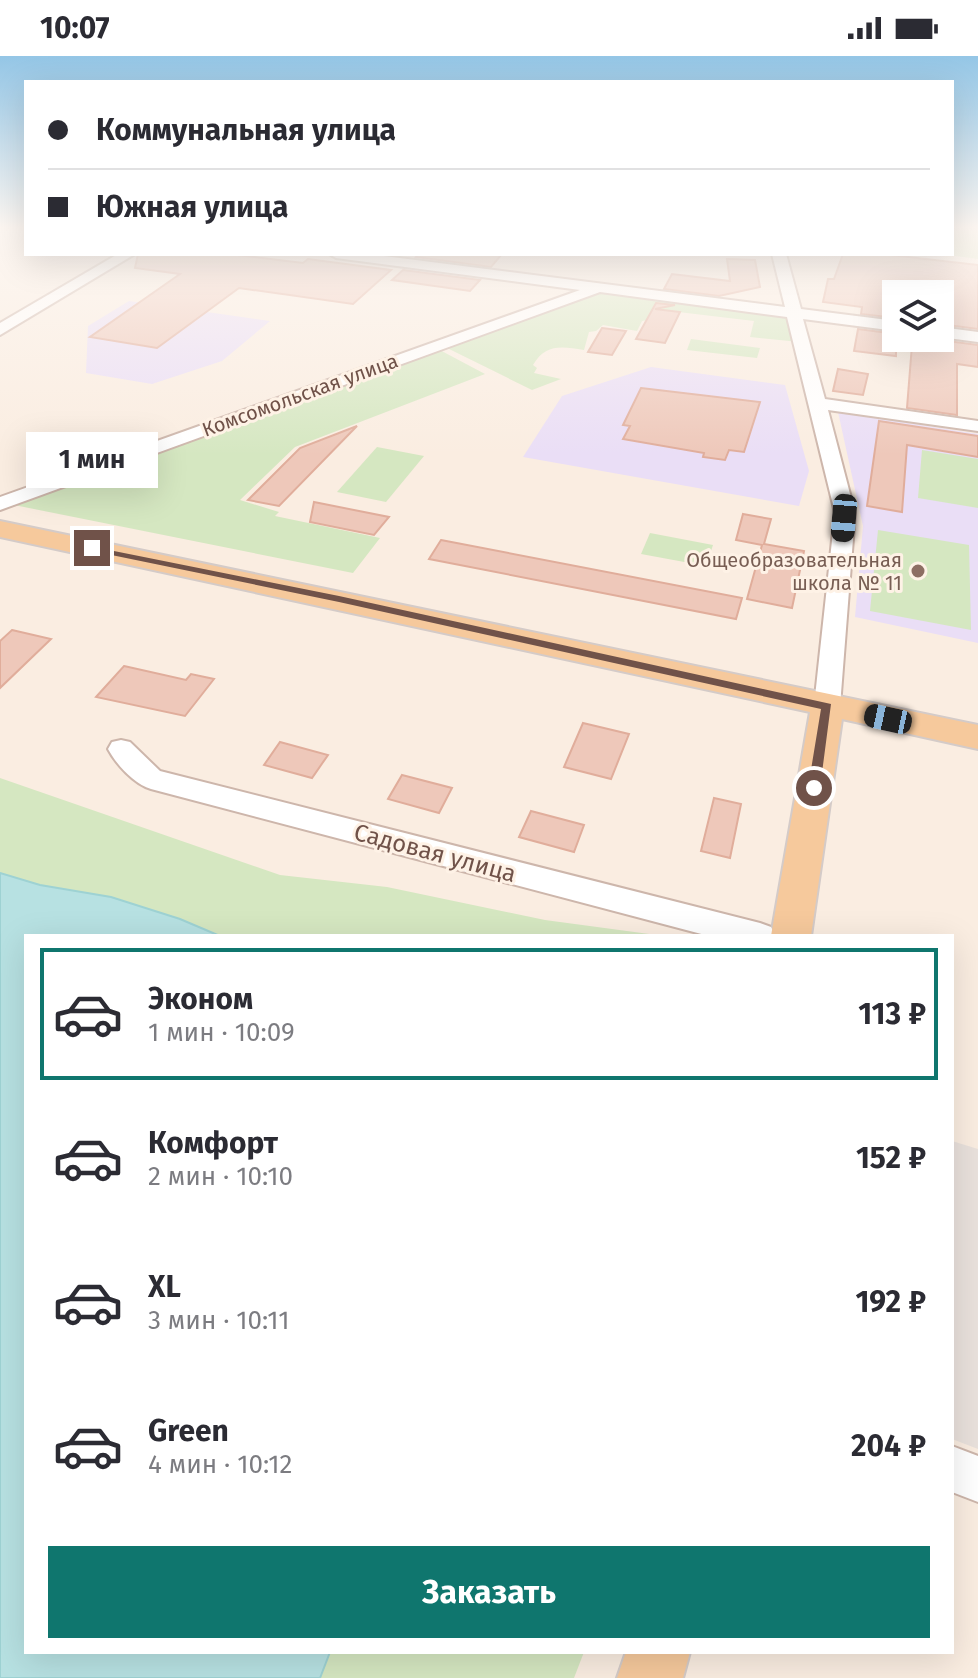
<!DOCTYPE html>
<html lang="ru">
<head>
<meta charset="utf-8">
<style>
  :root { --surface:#fff; --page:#f7f7f7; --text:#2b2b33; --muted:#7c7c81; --line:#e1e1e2; --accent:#0f766e }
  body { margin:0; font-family:"Fira Sans",sans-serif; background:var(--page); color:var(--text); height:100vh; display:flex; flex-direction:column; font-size:30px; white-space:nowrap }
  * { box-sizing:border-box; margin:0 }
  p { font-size:26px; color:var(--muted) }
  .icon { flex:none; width:44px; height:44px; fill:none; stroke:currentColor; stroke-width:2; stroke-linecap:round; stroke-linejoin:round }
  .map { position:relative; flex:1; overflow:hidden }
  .sheet { position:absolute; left:24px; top:878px; width:930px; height:720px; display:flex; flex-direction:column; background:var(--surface); border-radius:0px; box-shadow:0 8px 32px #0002 }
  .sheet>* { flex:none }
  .top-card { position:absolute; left:24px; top:24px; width:930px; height:176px; border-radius:0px; box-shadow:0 8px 32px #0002; display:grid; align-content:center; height:176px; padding:0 24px; background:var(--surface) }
  .controls { position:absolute; left:882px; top:224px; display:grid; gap:16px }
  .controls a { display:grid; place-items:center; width:72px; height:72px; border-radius:0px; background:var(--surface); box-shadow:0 8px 32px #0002; font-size:40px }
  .end { position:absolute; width:36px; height:36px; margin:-18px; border:10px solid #705249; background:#fff; box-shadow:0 0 0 4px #fff }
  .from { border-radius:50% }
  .bubble { position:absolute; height:56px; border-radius:0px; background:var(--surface); box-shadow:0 8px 32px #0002; font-size:26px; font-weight:700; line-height:56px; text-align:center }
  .car { position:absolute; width:24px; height:48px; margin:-24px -12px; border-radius:10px; box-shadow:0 0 6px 2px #0007; background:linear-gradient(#222 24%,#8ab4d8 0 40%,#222 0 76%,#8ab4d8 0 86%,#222 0) }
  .top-card b { display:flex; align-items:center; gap:28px; height:76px; font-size:30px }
  .top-card b+b { border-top:2px solid var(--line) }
  .top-card i { width:20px; height:20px; background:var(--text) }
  ul { padding:14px 0 0; list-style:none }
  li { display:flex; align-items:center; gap:24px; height:132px; margin:0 16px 12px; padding:0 8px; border:4px solid transparent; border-radius:0px }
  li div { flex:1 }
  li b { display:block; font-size:30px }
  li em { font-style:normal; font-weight:700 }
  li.active { border-color:var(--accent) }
  li>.icon { width:72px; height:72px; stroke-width:1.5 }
  .cta { display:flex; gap:16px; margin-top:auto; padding:16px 24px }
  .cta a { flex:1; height:92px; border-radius:0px; background:var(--accent); color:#fff; font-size:32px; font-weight:700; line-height:92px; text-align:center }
  .status { display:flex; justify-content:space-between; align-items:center; height:56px; padding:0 40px; background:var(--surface); direction:ltr }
  .status svg { height:22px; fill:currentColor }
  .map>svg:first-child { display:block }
</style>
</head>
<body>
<div class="status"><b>10:07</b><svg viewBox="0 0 49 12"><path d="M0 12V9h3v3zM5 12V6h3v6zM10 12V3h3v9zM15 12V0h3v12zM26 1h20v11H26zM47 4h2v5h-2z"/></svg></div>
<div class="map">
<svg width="978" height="1622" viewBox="0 0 978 1622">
  <rect width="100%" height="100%" fill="#faede1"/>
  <path fill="#e9e1dc" d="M952,1085L978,1093V1393L952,1383Z"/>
  <g fill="#eadef6">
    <path d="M129,245L270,265L222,305L152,328L86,317L88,270Z"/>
    <path d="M651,311L785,329L809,415L799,450L523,401L562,340Z"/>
    <path d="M838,356L978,378V587L855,561L863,470Z"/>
  </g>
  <g fill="#d5e7c1">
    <path d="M952,172H978V203L941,198H952Z"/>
    <path d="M602,233L788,258L799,286L750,281L754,265L653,253L648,264L642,265L637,275L603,269L596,275L589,276L584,294C561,290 545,288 533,309L537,312L534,317L561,323L532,334L443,290Z"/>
    <path d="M691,283L760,292L757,302L687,294Z"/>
    <path d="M436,292L485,318L295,391L240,444L279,456L275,460L380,482L353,517L9,448Z"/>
    <path d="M377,391L424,400L386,446L337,436Z"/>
    <path d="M922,394L978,403V452L918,442Z"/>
    <path d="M878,474L969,489L971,574L870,555Z"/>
    <path d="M650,477L713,489L706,510L641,498Z"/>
    <path d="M0,722L280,819L387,831L545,864L664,880H220L180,863L111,841L40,829L0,817Z"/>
    <path d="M330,1596H584L574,1622H320Z"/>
  </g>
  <path fill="#b7e1e2" stroke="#9ed2d3" stroke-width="2" d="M0,817L40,829L111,841L180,863L220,880H26V1596H330L320,1622H0Z"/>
  <g fill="#eec8ba" stroke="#e0ad9b" stroke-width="2">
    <path d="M138,198H229L303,207L308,203L391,214L353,248L239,232L157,292L90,281L180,218L135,212Z"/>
    <path d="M419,198H502L491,211L416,201Z"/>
    <path d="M843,198H882L978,209V273L940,268V238H896V262L861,258L862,251L823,246L828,223H834Z"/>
    <path d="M727,203L755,204L760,231L719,240L664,233L672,218L730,225Z"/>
    <path d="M403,214L480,224L470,235L392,224Z"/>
    <path d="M656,247L675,249L655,253L680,256L665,287L636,283Z"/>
    <path d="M602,272L626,275L612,299L588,296Z"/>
    <path d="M858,273L896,278V300L854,295Z"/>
    <path d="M940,284L978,289V311L957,308V359L907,352L912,289L940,293Z"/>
    <path d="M838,313L868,318L863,339L833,335Z"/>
    <path d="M641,332L760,346L744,396L729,394L725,404L703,401L704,397L623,383L630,370L623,369Z"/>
    <path d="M879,365L978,380V401L907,389L902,456L867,450Z"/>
    <path d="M357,370L279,450L248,444L300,392Z"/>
    <path d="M314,446L389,461L374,479L310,466Z"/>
    <path d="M743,458L771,463L764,488L804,495L792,552L747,543L762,489L736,484Z"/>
    <path d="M441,484L742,542L736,563L429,503Z"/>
    <path d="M12,574L51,583L0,632V585Z"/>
    <path d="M124,610L186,624L191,618L214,623L185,660L96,641Z"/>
    <path d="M583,667L629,678L611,723L564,711Z"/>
    <path d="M280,686L328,699L312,722L264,709Z"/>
    <path d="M402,719L452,732L439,757L388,743Z"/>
    <path d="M714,742L741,748L730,802L701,795Z"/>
    <path d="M531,755L584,769L574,796L519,781Z"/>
  </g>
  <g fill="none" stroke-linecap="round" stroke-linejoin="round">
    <defs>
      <g id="minor">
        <path d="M118,198H135L0,279V267Z"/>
        <path d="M329,198H368L785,251L772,198H786L801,253L896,265V275L803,263L825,343L978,365V375L828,354L855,457L840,650L836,656L827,659L818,656L814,650L835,457L787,261L600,236L0,454V441L580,234L336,202Z"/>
        <path d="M940,271L978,276V286L940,281Z"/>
        <path d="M121,684L130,686L160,715L760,867L771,871L776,880H709L151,733C134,728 116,708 108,693L112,686Z"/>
        <path d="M952,1390L978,1400V1446L952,1436Z"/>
      </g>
      <g id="major">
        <path d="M0,465L978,669V693L842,663L811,880H771L810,656L0,481Z"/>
        <path d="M626,1596H690L683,1622H617Z"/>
      </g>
    </defs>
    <use href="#minor" stroke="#cdb6ab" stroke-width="4"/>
    <use href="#major" stroke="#d4cbc8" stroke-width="4"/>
    <use href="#minor" fill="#fff" fill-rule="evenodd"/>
    <use href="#major" fill="#f6c99c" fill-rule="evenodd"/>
  </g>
  <linearGradient id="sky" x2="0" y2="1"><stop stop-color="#94c6e6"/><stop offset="0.43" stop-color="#fdf7f2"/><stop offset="1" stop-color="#fdf7f2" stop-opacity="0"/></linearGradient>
  <rect width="978" height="399" fill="url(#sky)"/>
  <path fill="#705249" d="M89,490L339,540L831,648L820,732L814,737L808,732L821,653L339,546L92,495Z"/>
  <circle fill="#8d6e63" stroke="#fef2e6" stroke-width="3" cx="918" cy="515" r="8"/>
  <g text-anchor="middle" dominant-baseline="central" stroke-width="6" stroke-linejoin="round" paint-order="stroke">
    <g font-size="20" fill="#705249" stroke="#fef2e6">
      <text transform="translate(300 339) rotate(-20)">Комсомольская улица</text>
    </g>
    <g font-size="20" fill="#785e54" stroke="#fef2e6" text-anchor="end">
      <text x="902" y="504">Общеобразовательная<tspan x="902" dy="23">школа № 11</tspan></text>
    </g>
    <g font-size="24" fill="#705249" stroke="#fef2e6">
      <text transform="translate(435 797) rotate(15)">Садовая улица</text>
    </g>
  </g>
</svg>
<div class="controls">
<a><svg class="icon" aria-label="layers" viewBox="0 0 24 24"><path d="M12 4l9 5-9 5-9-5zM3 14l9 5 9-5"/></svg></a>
</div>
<i class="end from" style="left:814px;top:732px"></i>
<i class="end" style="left:92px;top:492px"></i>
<div class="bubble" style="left:26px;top:376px;width:132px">1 мин</div>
<i class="car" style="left:844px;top:462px;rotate:185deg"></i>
<i class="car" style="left:888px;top:663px;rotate:282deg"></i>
<div class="top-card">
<b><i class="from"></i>Коммунальная улица</b>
<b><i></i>Южная улица</b>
</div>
<section class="sheet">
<ul>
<li class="active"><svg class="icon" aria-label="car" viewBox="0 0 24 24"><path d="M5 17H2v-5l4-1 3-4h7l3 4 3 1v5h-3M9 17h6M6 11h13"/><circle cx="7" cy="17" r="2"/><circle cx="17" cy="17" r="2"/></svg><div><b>Эконом</b><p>1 мин · 10:09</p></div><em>113 ₽</em></li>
<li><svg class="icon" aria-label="car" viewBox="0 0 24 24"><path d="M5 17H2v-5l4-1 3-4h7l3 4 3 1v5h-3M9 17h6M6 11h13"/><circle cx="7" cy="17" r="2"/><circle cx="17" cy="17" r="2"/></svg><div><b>Комфорт</b><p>2 мин · 10:10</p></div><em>152 ₽</em></li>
<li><svg class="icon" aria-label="car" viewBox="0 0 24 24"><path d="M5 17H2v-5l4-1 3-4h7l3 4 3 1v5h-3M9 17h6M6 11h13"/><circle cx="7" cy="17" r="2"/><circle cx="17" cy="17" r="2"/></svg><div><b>XL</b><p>3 мин · 10:11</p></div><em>192 ₽</em></li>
<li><svg class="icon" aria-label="car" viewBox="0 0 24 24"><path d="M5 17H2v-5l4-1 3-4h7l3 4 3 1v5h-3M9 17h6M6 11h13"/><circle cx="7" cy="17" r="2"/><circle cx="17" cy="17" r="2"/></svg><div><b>Green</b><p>4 мин · 10:12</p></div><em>204 ₽</em></li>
</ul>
<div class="cta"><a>Заказать</a></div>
</section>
</div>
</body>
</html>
